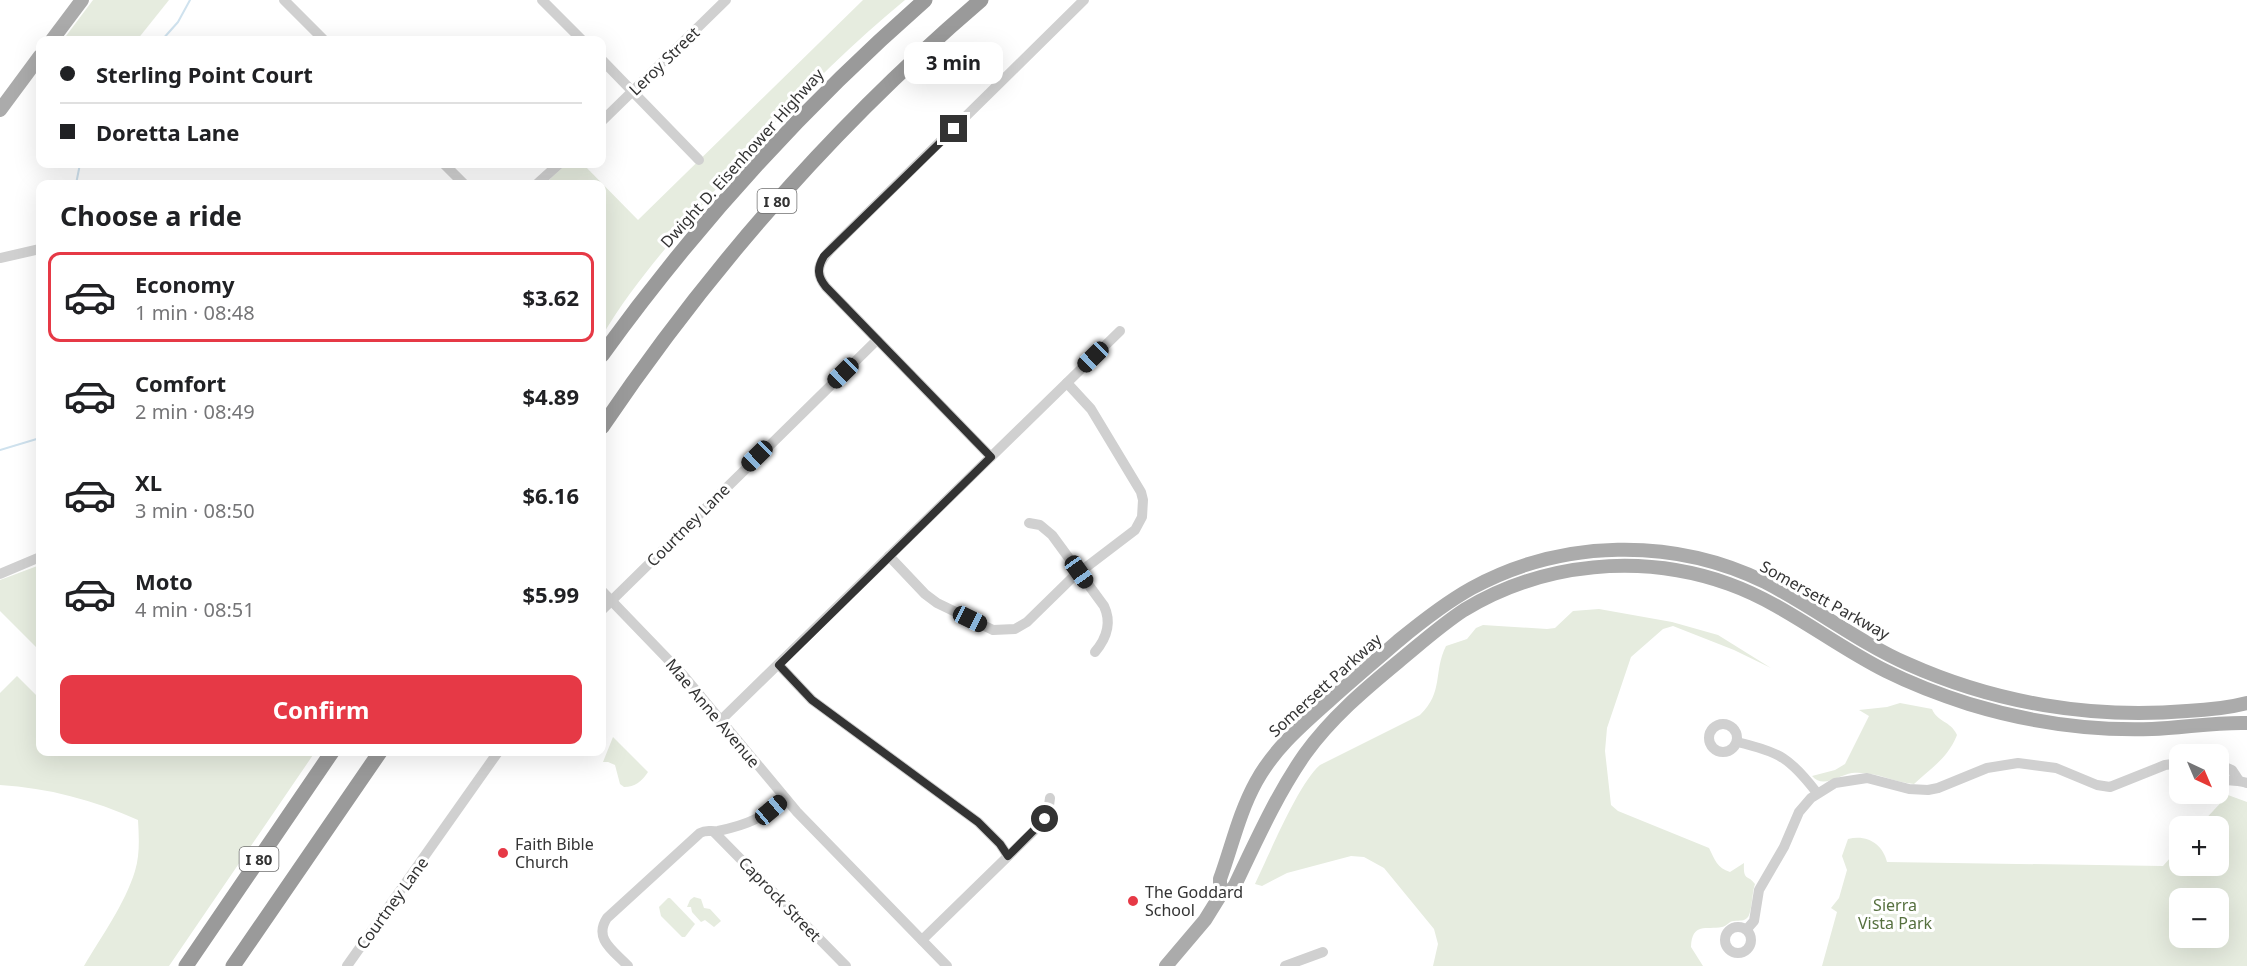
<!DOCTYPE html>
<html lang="en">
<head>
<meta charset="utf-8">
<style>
  :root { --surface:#fff; --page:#f6f6f6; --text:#202124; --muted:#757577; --line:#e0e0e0; --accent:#e63946 }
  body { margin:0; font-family:"Noto Sans",sans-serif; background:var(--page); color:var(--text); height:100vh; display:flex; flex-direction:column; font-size:22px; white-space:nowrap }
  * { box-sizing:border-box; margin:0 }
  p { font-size:20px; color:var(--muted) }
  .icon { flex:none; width:33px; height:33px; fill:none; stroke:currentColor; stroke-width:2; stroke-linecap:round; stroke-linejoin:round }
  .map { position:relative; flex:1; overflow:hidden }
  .drawer { position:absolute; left:36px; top:180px; width:570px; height:576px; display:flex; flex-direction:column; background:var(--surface); border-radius:12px; box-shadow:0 6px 24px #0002 }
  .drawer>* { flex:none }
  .banner { position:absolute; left:36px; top:36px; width:570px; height:132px; border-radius:12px; box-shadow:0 6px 24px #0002; display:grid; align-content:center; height:132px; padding:0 24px; background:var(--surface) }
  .needle { width:39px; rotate:136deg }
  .tools { position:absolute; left:2169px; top:744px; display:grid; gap:12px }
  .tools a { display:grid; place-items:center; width:60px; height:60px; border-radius:12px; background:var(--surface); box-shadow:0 6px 24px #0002; font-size:30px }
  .end { position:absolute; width:27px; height:27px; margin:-14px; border:8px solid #333; background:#fff; box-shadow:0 0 0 3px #fff }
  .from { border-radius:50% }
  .bubble { position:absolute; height:42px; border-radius:12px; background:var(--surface); box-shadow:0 6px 24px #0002; font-size:20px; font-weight:700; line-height:42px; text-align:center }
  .car { position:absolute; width:18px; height:36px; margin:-18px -9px; border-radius:8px; box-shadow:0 0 4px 2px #0007; background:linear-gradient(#222 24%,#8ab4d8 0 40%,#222 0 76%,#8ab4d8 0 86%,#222 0) }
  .banner b { display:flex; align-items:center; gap:21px; height:57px; font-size:22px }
  .banner b+b { border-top:2px solid var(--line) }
  .banner i { width:15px; height:15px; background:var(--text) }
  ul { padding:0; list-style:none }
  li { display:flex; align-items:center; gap:18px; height:90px; margin:0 12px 9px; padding:0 12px; border:3px solid transparent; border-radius:12px }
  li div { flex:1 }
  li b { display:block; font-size:22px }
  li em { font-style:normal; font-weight:700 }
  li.selected { border-color:var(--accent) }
  li>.icon { width:54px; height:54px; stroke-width:1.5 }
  h2 { padding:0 24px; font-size:27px; line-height:72px }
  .cta { display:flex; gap:12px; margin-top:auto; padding:12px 24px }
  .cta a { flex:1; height:69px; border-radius:12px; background:var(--accent); color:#fff; font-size:24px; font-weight:700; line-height:69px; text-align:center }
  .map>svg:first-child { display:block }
</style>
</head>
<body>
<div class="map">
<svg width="2247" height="966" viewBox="0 0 2247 966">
  <rect width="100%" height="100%" fill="#fff"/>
  <g fill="#e6ecdf" fill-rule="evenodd">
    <path d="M93,0H169L137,40H63Z"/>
    <path d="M863,0H905C832,60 766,130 705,202C668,245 631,287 602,336V184H545L566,164H583L638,220Z"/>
    <path d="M40,565V651L0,611V580Z"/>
    <path d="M1599,609L1672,622L1718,635L1771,668L1734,650L1673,626L1663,629L1631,657L1607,728L1605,751L1611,805L1618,811L1709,848C1715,860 1717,868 1730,872L1744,863C1743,882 1748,874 1755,884C1752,892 1752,912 1748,917C1744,922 1740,920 1734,921C1729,921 1727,926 1722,927C1706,930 1692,922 1691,947L1703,966H1433L1438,944L1434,929L1384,868L1364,857L1351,856L1287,873L1262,886L1255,884C1269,855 1298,784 1320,765L1420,715C1444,692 1433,672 1446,646L1467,639L1476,628L1483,625L1547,629L1555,628L1573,611Z"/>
    <path d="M17,676L38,697L40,695V752H315L169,966H84C101,937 125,904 135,871C140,855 139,837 138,820C94,800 48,788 0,785V693Z"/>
    <path d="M1900,703L1932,709C1937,722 1951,721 1957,735C1948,758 1931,768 1914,784C1892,782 1876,771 1852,773C1839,775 1823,789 1812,776L1835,770L1845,764L1869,716L1859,710L1887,707Z"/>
    <path d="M613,737L648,772C642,781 635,787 624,787L620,784L615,765L608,762H603Z"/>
    <path d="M2228,795L2247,802V966H1822L1837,912L1831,908L1839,898L1847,870L1842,856L1848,839C1868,834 1883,845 1887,862L2163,866L2179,848L2180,866H2218V826H2199ZM2180,898H2218V938H2180Z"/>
    <path d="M694,897L701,899L704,908L710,909L721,921L714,927L705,920L701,922L692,912L691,907H687L690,900Z"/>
    <path d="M668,898H670L695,924L685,937H682L661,916L659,907Z"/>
  </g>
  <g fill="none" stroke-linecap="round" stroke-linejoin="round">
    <g stroke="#cfe2ee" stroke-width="2">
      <path d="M162,40L178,22L190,0"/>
      <path d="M76,184L80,164"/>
      <path d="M0,450L40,438"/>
    </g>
    <g stroke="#d0d0d0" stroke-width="10">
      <path d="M284,0L324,40"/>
      <path d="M542,0L582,40"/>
      <path d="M602,60L699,160"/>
      <path d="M602,121L726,0"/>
      <path d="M444,164L464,184"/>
      <path d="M537,184L559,164"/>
      <path d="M0,258L40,249"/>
      <path d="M991,457L826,287C813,271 820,260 833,247L1084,0"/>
      <path d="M1029,523L1040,525L1052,535L1104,606C1112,623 1106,639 1095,652"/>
      <path d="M889,556L925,594L937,603L993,630L1015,629L1027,622L1072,578L1135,530L1142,517L1143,500L1141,492L1091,409L1067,383"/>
      <path d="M0,574L40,557"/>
      <path d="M602,591L683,675L797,812L947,966"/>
      <path d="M602,610L877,340"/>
      <path d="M779,665L812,700L978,822L1000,844L1008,856"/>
      <path d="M721,720L1120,331"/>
      <circle cx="1723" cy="738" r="14"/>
      <path d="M1737,742C1780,752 1790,758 1817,793"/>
      <path d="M2218,764L2232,770L2238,779"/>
      <path d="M2218,777C2228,783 2237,779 2247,783"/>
      <path d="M714,832L846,966"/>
      <circle cx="1738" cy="940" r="13"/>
      <path d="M1747,929L1754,921L1759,890L1784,847L1799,812L1811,798L1835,783L1867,778L1909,789L1928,790L1938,788L1987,768L2018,763L2056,768L2097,785L2110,787L2165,765L2180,763"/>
      <path d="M922,940L1040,825L1048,813L1050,798"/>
      <path d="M347,966L498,752"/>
      <path d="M628,966C614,951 593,939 607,918L700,833C707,829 711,832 718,831C750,824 760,819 785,798"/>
      <path d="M1285,966L1323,952"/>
    </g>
    <g stroke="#ababab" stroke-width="14">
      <path d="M52,40L82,0"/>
      <path d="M0,110L40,56"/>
      <path d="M1223,891L1220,887V879C1232,846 1239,813 1256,782C1274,749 1301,726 1329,701C1351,681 1375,661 1398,641C1421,622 1445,603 1472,588C1562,539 1673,537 1765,582C1814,607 1858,642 1908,664C1995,703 2091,719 2187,711C2207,710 2228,708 2247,703"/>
      <path d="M1166,966L1205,920L1223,891L1231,890L1235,885C1256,841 1277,794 1305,754C1331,718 1364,690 1398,662C1420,644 1441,625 1464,610C1543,562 1642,553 1729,584C1785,604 1832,644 1886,671C1912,684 1941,695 1969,704C2028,722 2090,731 2152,729C2183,728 2215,722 2247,723"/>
    </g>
    <g stroke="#9a9a9a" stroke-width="15">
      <path d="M602,355C696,225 804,106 925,0"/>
      <path d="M602,427C709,269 836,124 981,0"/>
      <path d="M186,966L332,752"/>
      <path d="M233,966L380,752"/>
    </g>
  </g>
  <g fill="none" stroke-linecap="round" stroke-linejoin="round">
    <path stroke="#333" stroke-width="8" d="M954,129L824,256C817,268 817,276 826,287L991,457L779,665L812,700L978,822L1000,844L1008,856L1045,819"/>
  </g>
  <g fill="#e63946" stroke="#fff" stroke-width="2">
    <circle cx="503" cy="853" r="6"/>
    <circle cx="1133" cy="901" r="6"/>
  </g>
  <g text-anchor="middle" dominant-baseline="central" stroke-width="6" stroke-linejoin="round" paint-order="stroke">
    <g fill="#fff" stroke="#707070" stroke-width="1.5">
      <rect x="757.5" y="189" width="39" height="24" rx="4.5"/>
      <rect x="239.5" y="847" width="39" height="24" rx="4.5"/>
    </g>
    <g font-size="15" font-weight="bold" fill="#333">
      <text x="777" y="201">I 80</text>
      <text x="259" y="859">I 80</text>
    </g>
    <g font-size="16" fill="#333" stroke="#fff">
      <text transform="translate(664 61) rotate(-44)">Leroy Street</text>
      <text transform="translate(742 158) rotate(-48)">Dwight D. Eisenhower Highway</text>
      <text transform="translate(688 525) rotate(-45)">Courtney Lane</text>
      <text transform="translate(1825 600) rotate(29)">Somersett Parkway</text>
      <text transform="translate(1325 685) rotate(-42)">Somersett Parkway</text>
      <text transform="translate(713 713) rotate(50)">Mae Anne Avenue</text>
      <text transform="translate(780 899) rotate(46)">Caprock Street</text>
      <text transform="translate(392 903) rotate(-54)">Courtney Lane</text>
    </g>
    <g font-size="16" fill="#333" stroke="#fff" text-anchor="start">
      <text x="515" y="844">Faith Bible<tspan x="515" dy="18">Church</tspan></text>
      <text x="1145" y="892">The Goddard<tspan x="1145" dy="18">School</tspan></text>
    </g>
    <g font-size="16" fill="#56703f" stroke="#fff">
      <text x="1895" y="905">Sierra<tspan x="1895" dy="18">Vista Park</tspan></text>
    </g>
  </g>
</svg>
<div class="tools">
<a><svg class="needle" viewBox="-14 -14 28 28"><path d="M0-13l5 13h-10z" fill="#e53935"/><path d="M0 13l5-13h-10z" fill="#757577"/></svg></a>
<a>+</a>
<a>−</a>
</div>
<i class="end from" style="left:1045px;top:819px"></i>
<i class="end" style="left:954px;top:129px"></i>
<div class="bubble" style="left:904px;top:42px;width:99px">3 min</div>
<i class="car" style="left:1093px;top:357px;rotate:226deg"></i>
<i class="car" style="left:843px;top:373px;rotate:226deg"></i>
<i class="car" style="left:757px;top:456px;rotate:226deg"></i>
<i class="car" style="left:1079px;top:572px;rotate:145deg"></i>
<i class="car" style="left:970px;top:619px;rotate:116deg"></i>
<i class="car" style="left:771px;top:810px;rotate:50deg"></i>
<div class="banner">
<b><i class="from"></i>Sterling Point Court</b>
<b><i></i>Doretta Lane</b>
</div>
<section class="drawer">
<h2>Choose a ride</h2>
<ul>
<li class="selected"><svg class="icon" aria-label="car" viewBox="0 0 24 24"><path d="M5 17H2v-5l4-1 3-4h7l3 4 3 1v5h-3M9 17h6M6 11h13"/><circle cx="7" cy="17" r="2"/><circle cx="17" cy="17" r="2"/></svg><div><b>Economy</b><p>1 min · 08:48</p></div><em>$3.62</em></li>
<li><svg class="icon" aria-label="car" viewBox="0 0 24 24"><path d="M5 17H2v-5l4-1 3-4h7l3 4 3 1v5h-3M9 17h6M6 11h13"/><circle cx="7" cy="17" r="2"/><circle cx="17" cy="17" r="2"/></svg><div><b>Comfort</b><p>2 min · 08:49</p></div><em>$4.89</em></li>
<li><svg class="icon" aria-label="car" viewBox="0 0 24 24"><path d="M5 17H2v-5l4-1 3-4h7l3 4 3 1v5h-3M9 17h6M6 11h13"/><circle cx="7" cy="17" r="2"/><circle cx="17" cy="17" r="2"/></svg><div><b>XL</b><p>3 min · 08:50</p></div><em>$6.16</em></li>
<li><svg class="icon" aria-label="car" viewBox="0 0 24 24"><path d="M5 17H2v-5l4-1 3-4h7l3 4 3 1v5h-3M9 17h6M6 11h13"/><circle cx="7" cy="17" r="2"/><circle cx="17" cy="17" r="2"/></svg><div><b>Moto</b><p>4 min · 08:51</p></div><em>$5.99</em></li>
</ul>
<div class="cta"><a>Confirm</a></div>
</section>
</div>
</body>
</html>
